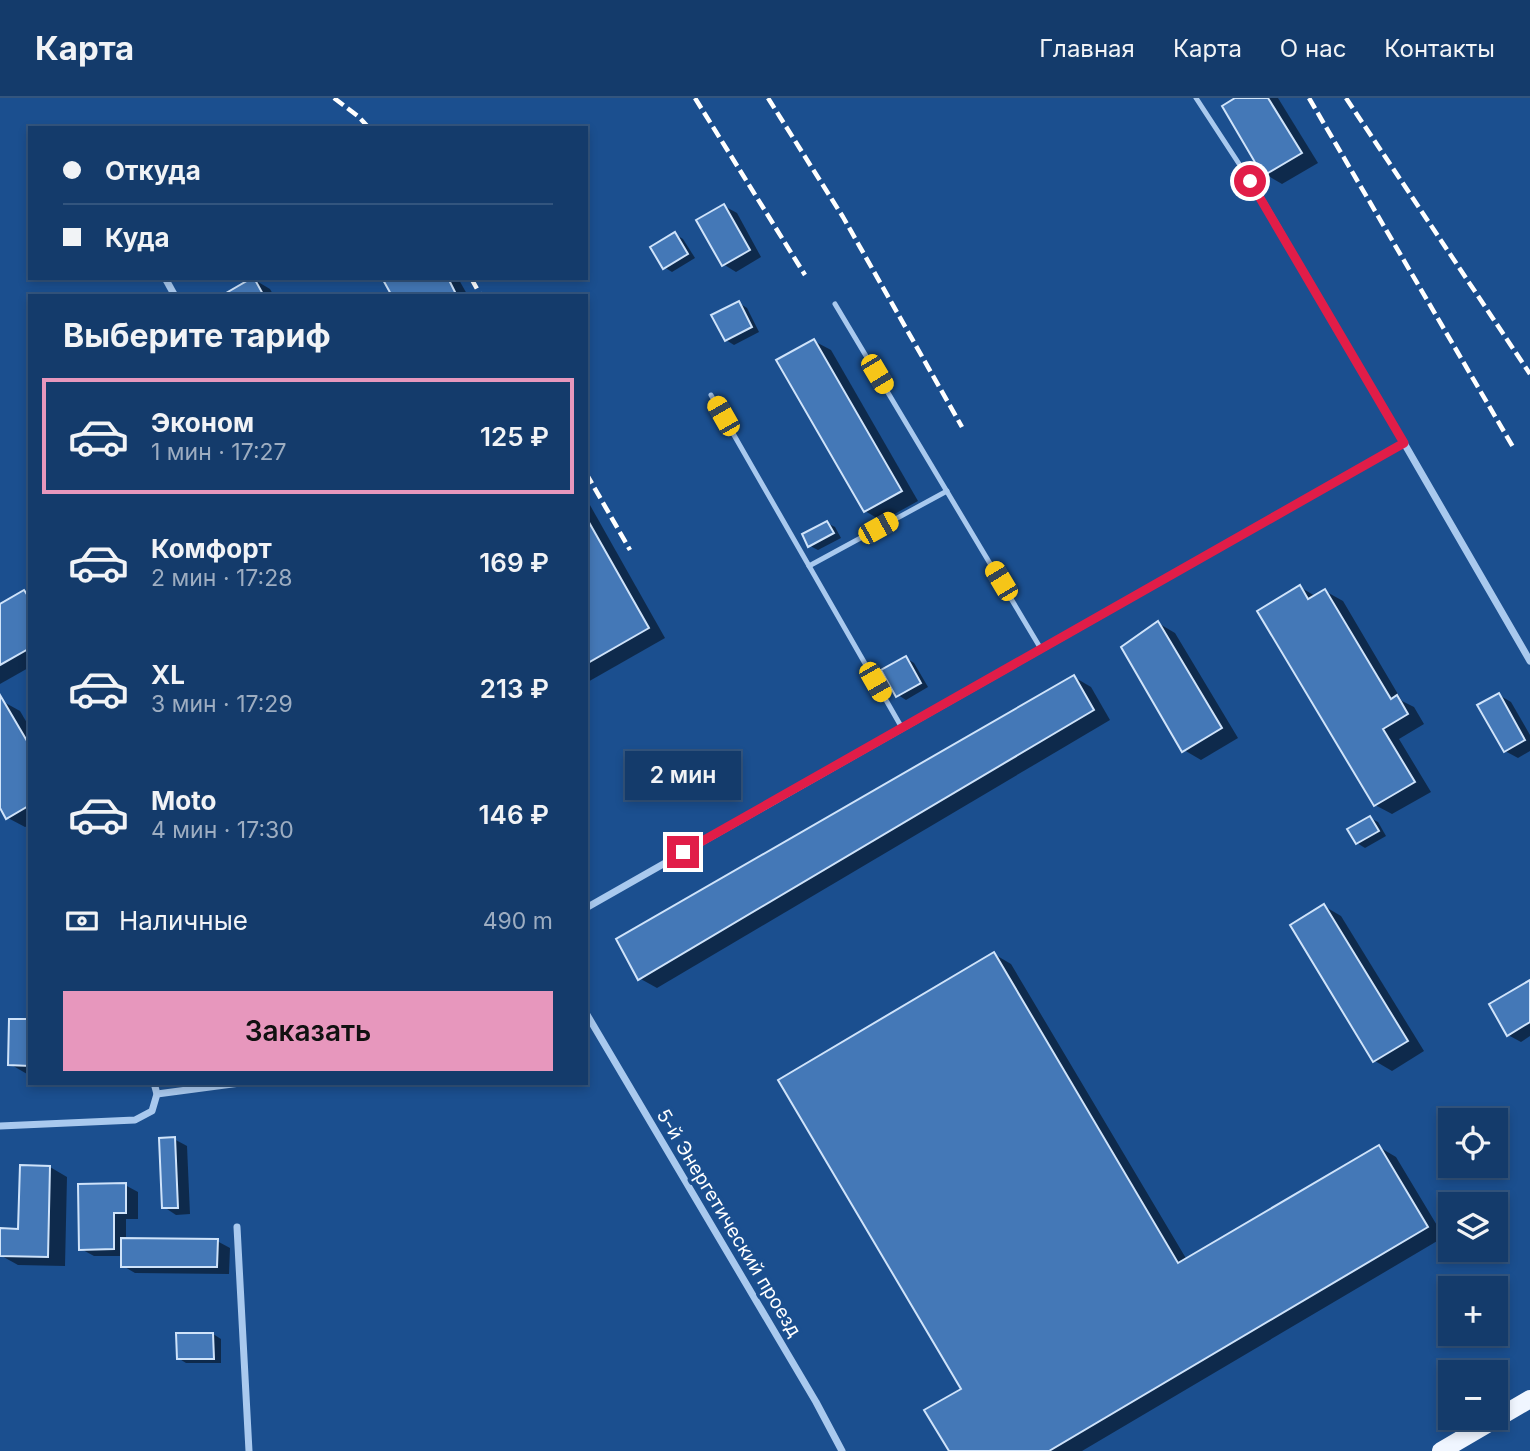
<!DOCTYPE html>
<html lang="ru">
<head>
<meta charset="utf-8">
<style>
  :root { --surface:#143b6b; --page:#214673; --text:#f1f3f6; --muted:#9dadc1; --line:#33557e; --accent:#e797bd }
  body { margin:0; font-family:Inter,sans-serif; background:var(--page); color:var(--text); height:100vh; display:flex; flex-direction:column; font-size:26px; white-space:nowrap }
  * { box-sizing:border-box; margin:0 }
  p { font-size:23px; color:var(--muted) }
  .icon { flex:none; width:38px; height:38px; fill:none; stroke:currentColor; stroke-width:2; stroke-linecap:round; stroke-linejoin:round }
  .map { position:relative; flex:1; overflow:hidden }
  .details { position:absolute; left:28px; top:196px; width:560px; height:791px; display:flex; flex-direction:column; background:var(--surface); border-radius:0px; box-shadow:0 4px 10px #0003,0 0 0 2px var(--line) }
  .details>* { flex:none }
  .banner { position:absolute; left:28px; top:28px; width:560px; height:154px; border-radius:0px; box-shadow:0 4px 10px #0003,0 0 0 2px var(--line); display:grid; align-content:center; height:154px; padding:0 35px; background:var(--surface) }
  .tools { position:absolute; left:1438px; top:1010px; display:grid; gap:14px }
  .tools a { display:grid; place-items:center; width:70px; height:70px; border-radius:0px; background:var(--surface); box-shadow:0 4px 10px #0003,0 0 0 2px var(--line); font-size:35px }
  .end { position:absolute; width:32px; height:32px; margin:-16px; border:9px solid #e11d48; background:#fff; box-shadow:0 0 0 4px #fff }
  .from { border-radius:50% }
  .bubble { position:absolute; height:49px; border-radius:0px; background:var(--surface); box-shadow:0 4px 10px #0003,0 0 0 2px var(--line); font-size:23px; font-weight:600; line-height:49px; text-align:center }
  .car { position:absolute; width:21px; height:42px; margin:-21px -10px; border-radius:9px; box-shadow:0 0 5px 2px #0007; background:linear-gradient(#f5c518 24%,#345 0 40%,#f5c518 0 76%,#345 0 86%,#f5c518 0) }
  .banner b { display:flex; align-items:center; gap:24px; height:66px; font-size:26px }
  .banner b+b { border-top:2px solid var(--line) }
  .banner i { width:18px; height:18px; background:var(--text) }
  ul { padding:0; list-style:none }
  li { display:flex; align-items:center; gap:21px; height:116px; margin:0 14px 10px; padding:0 21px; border:4px solid transparent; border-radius:0px }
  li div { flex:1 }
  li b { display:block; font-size:26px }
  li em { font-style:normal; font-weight:600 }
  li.current { border-color:var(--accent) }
  li>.icon { width:63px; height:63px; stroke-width:1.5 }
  h2 { padding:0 35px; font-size:32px; line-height:84px }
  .pay { display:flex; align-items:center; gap:18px; height:77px; padding:0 35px; font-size:26px }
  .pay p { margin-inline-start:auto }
  .button { display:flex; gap:14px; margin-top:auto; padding:14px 35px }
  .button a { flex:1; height:80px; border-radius:0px; background:var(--accent); color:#111; font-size:28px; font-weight:600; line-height:80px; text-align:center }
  header { display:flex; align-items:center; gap:42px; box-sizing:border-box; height:98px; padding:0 35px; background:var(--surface); border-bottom:2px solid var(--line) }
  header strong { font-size:33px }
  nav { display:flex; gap:38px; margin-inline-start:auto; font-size:24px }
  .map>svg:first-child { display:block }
</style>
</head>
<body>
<header>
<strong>Карта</strong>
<nav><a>Главная</a><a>Карта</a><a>О нас</a><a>Контакты</a></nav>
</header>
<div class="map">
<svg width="1530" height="1353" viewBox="0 0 1530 1353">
  <rect width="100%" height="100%" fill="#1b4f8f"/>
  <g fill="#0007">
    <path d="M1238,0H1278L1318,65L1282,86L1265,76Z"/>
    <path d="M724,108L737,115L761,159L736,174L723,166Z"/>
    <path d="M675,136L683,141L695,160L672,174L664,169Z"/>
    <path d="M384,180H458L468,198H394Z"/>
    <path d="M253,181L270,191L274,198H229Z"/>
    <path d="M739,205L747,210L759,234L734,247L726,242Z"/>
    <path d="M814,243L831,252L918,403L882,423L865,413Z"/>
    <path d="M586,400L665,540L586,585Z"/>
    <path d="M827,425L835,429L841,440L818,452L810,448Z"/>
    <path d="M1300,489L1315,498L1325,493L1343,503L1402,603L1414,609L1424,626L1399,641L1431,694L1392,716L1375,707Z"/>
    <path d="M24,494L30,497V569L0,586V508Z"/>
    <path d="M1158,525L1175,535L1238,640L1201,662L1184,652Z"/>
    <path d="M906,560L914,565L928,589L906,602L898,597Z"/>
    <path d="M1074,579L1091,589L1110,622L657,890L639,880Z"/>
    <path d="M1499,597L1511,604L1530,637V653L1518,660L1505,653Z"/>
    <path d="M2,603L20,613L30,630V727L25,729L8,720L0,706V604Z"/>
    <path d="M1370,720L1378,724L1386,738L1365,750L1357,745Z"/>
    <path d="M1324,808L1341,818L1424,953L1392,973L1375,963Z"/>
    <path d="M994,856L1011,866L1187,1162L1379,1049L1396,1059L1444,1139L1082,1353H951L963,1291Z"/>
    <path d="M1530,884V938L1521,944L1508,937Z"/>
    <path d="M30,923V976H27L10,966Z"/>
    <path d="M174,1041L187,1048L190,1116L176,1117L164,1109Z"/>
    <path d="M50,1069L67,1079L65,1168L18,1167L0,1157L20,1133Z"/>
    <path d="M125,1087L138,1094V1121H126V1142L217,1143L230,1150L229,1176L135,1175L123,1168V1158H94L81,1151Z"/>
    <path d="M213,1236L221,1241V1265H186L178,1260Z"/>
  </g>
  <g fill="#4478b7" stroke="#cfe3fa" stroke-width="2">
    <path d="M1235,0H1268L1302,55L1263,78L1222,8Z"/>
    <path d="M724,106L750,152L722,168L696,122Z"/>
    <path d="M675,134L688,156L663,171L650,149Z"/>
    <path d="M252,180H254L264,198H221Z"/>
    <path d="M382,180H448L457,198H392Z"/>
    <path d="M739,203L752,229L725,243L711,217Z"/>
    <path d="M814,241L902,393L864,414L776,262Z"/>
    <path d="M586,419L649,530L586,566Z"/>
    <path d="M827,423L834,435L808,449L802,436Z"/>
    <path d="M1300,487L1308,501L1325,491L1391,601L1397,597L1408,616L1383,631L1415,684L1374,708L1257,513Z"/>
    <path d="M24,492L30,501V550L0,567V506Z"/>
    <path d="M1158,523L1222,630L1182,654L1121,549Z"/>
    <path d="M906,558L921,585L896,599L881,572Z"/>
    <path d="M1074,577L1094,612L638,882L616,841Z"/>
    <path d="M1499,595L1525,642L1504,654L1477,607Z"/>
    <path d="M0,597L30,648V707L6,721L0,710Z"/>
    <path d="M1370,718L1379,733L1356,746L1347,731Z"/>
    <path d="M1324,806L1408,943L1373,964L1290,827Z"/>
    <path d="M994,854L1178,1165L1379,1047L1428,1129L1049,1353H949L924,1312L961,1291L778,982Z"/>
    <path d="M1530,882V924L1507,938L1489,906Z"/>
    <path d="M9,921H30V968L8,967Z"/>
    <path d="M175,1039L178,1110H162L159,1040Z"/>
    <path d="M20,1067L50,1068L48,1159L0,1158V1130L18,1131Z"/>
    <path d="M126,1085V1115H114V1151L79,1152L78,1086Z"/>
    <path d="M121,1140L218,1141L217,1169H121Z"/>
    <path d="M176,1235H213L214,1261H177Z"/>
  </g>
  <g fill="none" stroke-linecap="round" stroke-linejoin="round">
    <g stroke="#a9c9ee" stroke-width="5">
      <path d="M1196,0L1264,104L1404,345"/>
      <path d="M835,206L1041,551"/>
      <path d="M711,297L902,630"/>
      <path d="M809,468L947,393"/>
    </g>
    <g stroke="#a9c9ee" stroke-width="7">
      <path d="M165,180L175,198"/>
      <path d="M586,810L1404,345L1530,563"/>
      <path d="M586,915L816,1304L842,1353"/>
      <path d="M157,996L240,985"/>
      <path d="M0,1028L135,1022L152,1013L157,996L154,985"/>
      <path d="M237,1129L249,1353"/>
    </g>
    <path stroke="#f0f6ff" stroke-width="18" d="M1441,1353L1530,1301"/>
    <g stroke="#fff" stroke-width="4.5" stroke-dasharray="12 5" stroke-linecap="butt">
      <path d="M334,0L359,19L369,30"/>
      <path d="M695,0L805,177"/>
      <path d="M768,0L843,119L962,329"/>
      <path d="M1309,0L1513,349"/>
      <path d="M1346,0L1530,276"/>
      <path d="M471,180L481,198"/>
      <path d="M586,375L630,452"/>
    </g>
  </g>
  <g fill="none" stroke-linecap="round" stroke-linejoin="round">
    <path stroke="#e11d48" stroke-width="9" d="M683,754L1404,345L1250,83"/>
  </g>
  <g text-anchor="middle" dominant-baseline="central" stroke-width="7" stroke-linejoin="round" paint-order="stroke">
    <g font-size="19" fill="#fff" stroke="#1b4f8f">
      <text transform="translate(729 1125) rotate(59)">5-й Энергетический проезд</text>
    </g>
  </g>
</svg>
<div class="tools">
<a><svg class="icon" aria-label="locate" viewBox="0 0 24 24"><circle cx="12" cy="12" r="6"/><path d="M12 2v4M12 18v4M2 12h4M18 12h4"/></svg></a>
<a><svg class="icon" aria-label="layers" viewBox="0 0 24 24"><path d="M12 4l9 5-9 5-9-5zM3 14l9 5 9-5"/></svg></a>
<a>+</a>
<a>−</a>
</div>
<i class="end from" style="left:1250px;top:83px"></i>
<i class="end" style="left:683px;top:754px"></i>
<div class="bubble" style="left:625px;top:653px;width:116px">2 мин</div>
<i class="car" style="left:877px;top:276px;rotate:149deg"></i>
<i class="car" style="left:723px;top:318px;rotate:330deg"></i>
<i class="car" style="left:878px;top:430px;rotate:61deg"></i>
<i class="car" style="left:1001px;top:483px;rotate:329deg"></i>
<i class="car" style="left:875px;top:584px;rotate:150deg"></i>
<div class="banner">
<b><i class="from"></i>Откуда</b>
<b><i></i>Куда</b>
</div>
<section class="details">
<h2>Выберите тариф</h2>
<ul>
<li class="current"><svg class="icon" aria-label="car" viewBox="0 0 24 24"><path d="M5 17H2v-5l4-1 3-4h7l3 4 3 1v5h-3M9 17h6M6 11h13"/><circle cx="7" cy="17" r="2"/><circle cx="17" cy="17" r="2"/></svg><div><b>Эконом</b><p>1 мин · 17:27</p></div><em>125 ₽</em></li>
<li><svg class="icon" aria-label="car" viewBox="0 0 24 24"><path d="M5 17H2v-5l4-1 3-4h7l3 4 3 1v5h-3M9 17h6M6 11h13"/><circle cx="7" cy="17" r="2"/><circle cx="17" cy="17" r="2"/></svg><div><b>Комфорт</b><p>2 мин · 17:28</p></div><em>169 ₽</em></li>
<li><svg class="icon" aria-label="car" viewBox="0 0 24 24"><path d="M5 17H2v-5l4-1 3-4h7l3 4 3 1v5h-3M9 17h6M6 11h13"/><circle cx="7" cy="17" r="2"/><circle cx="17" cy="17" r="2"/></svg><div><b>XL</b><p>3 мин · 17:29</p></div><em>213 ₽</em></li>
<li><svg class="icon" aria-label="car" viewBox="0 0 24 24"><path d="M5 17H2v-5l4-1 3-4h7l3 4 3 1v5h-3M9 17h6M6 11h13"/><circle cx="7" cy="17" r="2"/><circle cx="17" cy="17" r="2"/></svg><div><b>Moto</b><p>4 мин · 17:30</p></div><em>146 ₽</em></li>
</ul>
<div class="pay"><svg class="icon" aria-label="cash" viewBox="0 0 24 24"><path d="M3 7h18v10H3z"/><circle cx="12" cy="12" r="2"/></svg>Наличные<p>490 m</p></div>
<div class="button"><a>Заказать</a></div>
</section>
</div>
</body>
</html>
